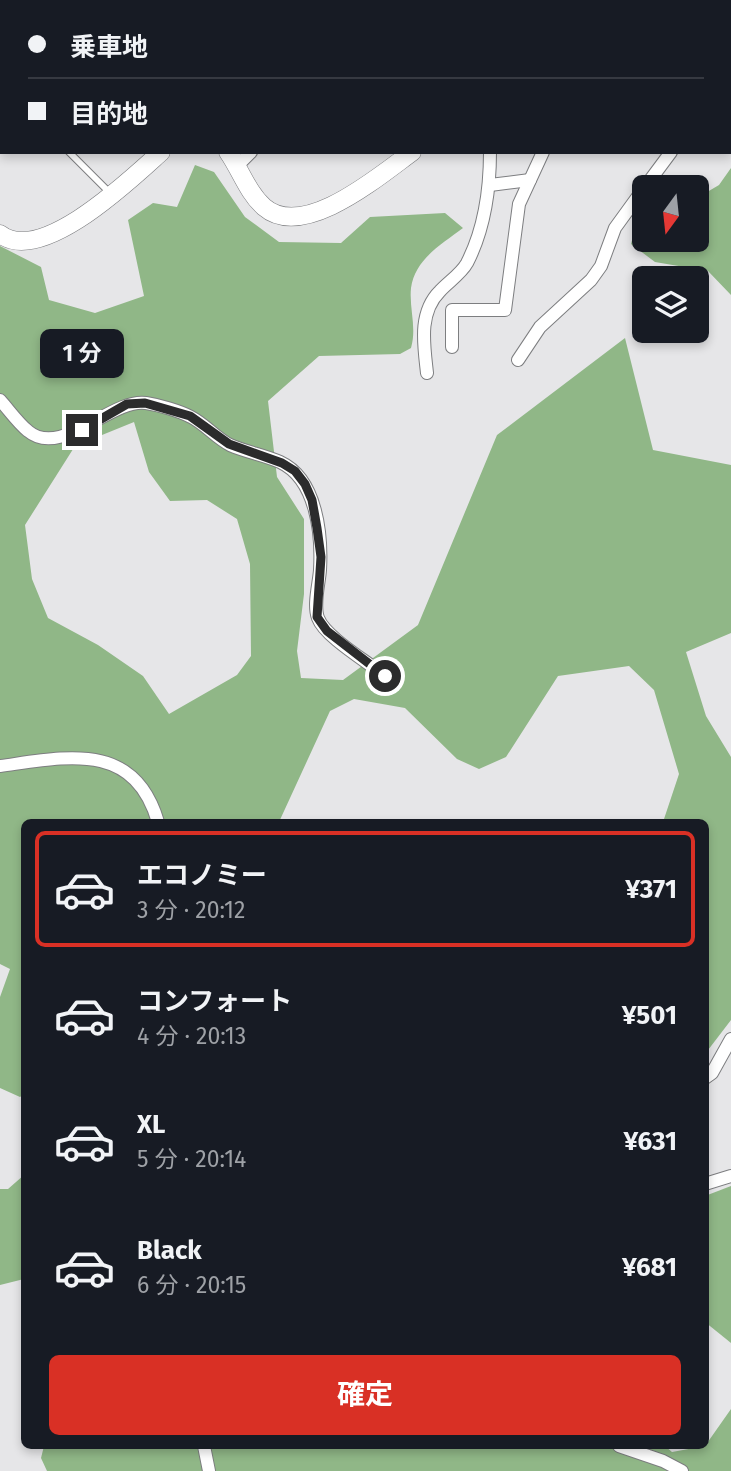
<!DOCTYPE html>
<html lang="ja">
<head>
<meta charset="utf-8">
<style>
  :root { --surface:#171b24; --page:#20242c; --text:#f1f3f6; --muted:#9ea1a6; --line:#363941; --accent:#d93025 }
  body { margin:0; font-family:"Fira Sans","Noto Sans JP",sans-serif; background:var(--page); color:var(--text); height:100vh; display:flex; flex-direction:column; font-size:26px; white-space:nowrap }
  * { box-sizing:border-box; margin:0 }
  p { font-size:23px; color:var(--muted) }
  .icon { flex:none; width:38px; height:38px; fill:none; stroke:currentColor; stroke-width:2; stroke-linecap:round; stroke-linejoin:round }
  .map { position:relative; flex:1; overflow:hidden }
  .panel { position:absolute; left:21px; top:819px; width:688px; height:630px; display:flex; flex-direction:column; background:var(--surface); border-radius:10px; box-shadow:0 4px 10px #0003 }
  .panel>* { flex:none }
  .banner { position:absolute; left:0px; top:0px; width:732px; height:154px; box-shadow:0 4px 10px #0003; display:grid; align-content:center; height:154px; padding:0 28px; background:var(--surface) }
  .needle { width:46px; rotate:195deg }
  .controls { position:absolute; left:632px; top:175px; display:grid; gap:14px }
  .controls a { display:grid; place-items:center; width:77px; height:77px; border-radius:10px; background:var(--surface); box-shadow:0 4px 10px #0003; font-size:35px }
  .end { position:absolute; width:32px; height:32px; margin:-16px; border:9px solid #2b2b2c; background:#fff; box-shadow:0 0 0 4px #fff }
  .from { border-radius:50% }
  .bubble { position:absolute; height:49px; border-radius:10px; background:var(--surface); box-shadow:0 4px 10px #0003; font-size:23px; font-weight:700; line-height:49px; text-align:center }
  .banner b { display:flex; align-items:center; gap:24px; height:66px; font-size:26px }
  .banner b+b { border-top:2px solid var(--line) }
  .banner i { width:18px; height:18px; background:var(--text) }
  ul { padding:12px 0 0; list-style:none }
  li { display:flex; align-items:center; gap:21px; height:116px; margin:0 14px 10px; padding:0 14px; border:4px solid transparent; border-radius:10px }
  li div { flex:1 }
  li b { display:block; font-size:26px }
  li em { font-style:normal; font-weight:700 }
  li.on { border-color:var(--accent) }
  li>.icon { width:63px; height:63px; stroke-width:1.5 }
  .button { display:flex; gap:14px; margin-top:auto; padding:14px 28px }
  .button a { flex:1; height:80px; border-radius:10px; background:var(--accent); color:#fff; font-size:28px; font-weight:700; line-height:80px; text-align:center }
  .map>svg:first-child { display:block }
</style>
</head>
<body>
<div class="map">
<svg width="731" height="1471" viewBox="0 0 731 1471">
  <rect width="100%" height="100%" fill="#e6e6e8"/>
  <g fill="#90b787" fill-rule="evenodd">
    <path d="M195,165L214,172L245,217L279,242L341,243L370,217L445,213L463,228C442,244 415,259 411,288C409,309 417,327 411,348L400,354L319,356L268,401L277,477L304,519V594L297,651L301,678L343,680L418,625L497,435L625,338L653,450L731,465V633L686,652L706,716L731,757V1020L705,1054V822H663L679,774L654,690L629,666L558,676L506,757L479,769L457,759L405,708L354,699L330,711L279,822H24V1094L20,1097L0,1088V997L10,969L0,964V246L41,267L49,300L95,313L144,296L128,220L153,203L177,207ZM134,422L149,472L170,501L207,500L237,519L250,564L251,656L237,675L169,714L143,676L98,645L48,618L32,579L25,525L75,446Z"/>
    <path d="M731,168V295L708,271L655,262L631,244L639,214L644,208V240H696L697,198L719,185Z"/>
    <path d="M24,1175V1279L0,1285V1189H8Z"/>
    <path d="M731,1186V1343L705,1322V1196Z"/>
    <path d="M731,1409V1471H47L41,1458L44,1446H665L672,1452L705,1446Z"/>
  </g>
  <g fill="none" stroke-linecap="round" stroke-linejoin="round">
    <defs>
      <path id="lane" d="M69,152L111,194"/>
      <g id="street">
        <path d="M42,2V0"/>
        <path d="M130,2V0"/>
        <path d="M229,2L231,0"/>
        <path d="M0,74L2,73"/>
        <path d="M730,115L731,114"/>
        <path d="M237,166L251,152"/>
        <path d="M490,185L530,180"/>
        <path d="M645,187L671,152"/>
        <path d="M452,347V310H505L519,204L543,152"/>
        <path d="M518,360L540,327L591,280L601,266L615,228L644,188"/>
        <path d="M427,373C424,345 418,313 440,291C448,282 461,274 467,263C484,230 490,189 490,152"/>
        <path d="M0,400C9,410 18,423 28,431C61,459 111,398 146,403C159,405 180,411 191,417C205,424 216,438 230,445C246,452 264,455 280,462C317,479 322,535 320,570C319,584 313,605 318,618C325,637 368,662 385,676"/>
        <path d="M0,766C66,757 134,740 158,822"/>
        <path d="M705,1078L712,1073L731,1039"/>
        <path d="M705,1184L731,1176"/>
        <path d="M204,1446L209,1471"/>
        <path d="M619,1446L663,1461L682,1471"/>
      </g>
      <g id="secondary">
        <path d="M588,0L590,2"/>
        <path d="M569,2L571,0"/>
        <path d="M730,130L731,131"/>
        <path d="M228,152C240,169 248,193 264,207C303,241 379,176 412,152"/>
        <path d="M0,234C41,266 131,179 161,152"/>
      </g>
    </defs>
    <use href="#lane" stroke="#7d7e80" stroke-width="8"/>
    <use href="#street" stroke="#7d7e80" stroke-width="14"/>
    <use href="#secondary" stroke="#7d7e80" stroke-width="19"/>
    <use href="#lane" stroke="#fff" stroke-width="6"/>
    <use href="#street" stroke="#fff" stroke-width="12"/>
    <use href="#secondary" stroke="#fff" stroke-width="18"/>
  </g>
  <g fill="none" stroke-linecap="round" stroke-linejoin="round">
    <path stroke="#2b2b2c" stroke-width="9" d="M82,430L127,404L145,403L190,416L229,444L282,463L295,471L305,484L312,500L317,528L321,557L317,617L327,631L385,676"/>
  </g>
</svg>
<div class="controls">
<a><svg class="needle" viewBox="-14 -14 28 28"><path d="M0-13l5 13h-10z" fill="#e53935"/><path d="M0 13l5-13h-10z" fill="#9ea1a6"/></svg></a>
<a><svg class="icon" aria-label="layers" viewBox="0 0 24 24"><path d="M12 4l9 5-9 5-9-5zM3 14l9 5 9-5"/></svg></a>
</div>
<i class="end from" style="left:385px;top:676px"></i>
<i class="end" style="left:82px;top:430px"></i>
<div class="bubble" style="left:40px;top:329px;width:84px">1 分</div>
<div class="banner">
<b><i class="from"></i>乗車地</b>
<b><i></i>目的地</b>
</div>
<section class="panel">
<ul>
<li class="on"><svg class="icon" aria-label="car" viewBox="0 0 24 24"><path d="M5 17H2v-5l4-1 3-4h7l3 4 3 1v5h-3M9 17h6M6 11h13"/><circle cx="7" cy="17" r="2"/><circle cx="17" cy="17" r="2"/></svg><div><b>エコノミー</b><p>3 分 · 20:12</p></div><em>¥371</em></li>
<li><svg class="icon" aria-label="car" viewBox="0 0 24 24"><path d="M5 17H2v-5l4-1 3-4h7l3 4 3 1v5h-3M9 17h6M6 11h13"/><circle cx="7" cy="17" r="2"/><circle cx="17" cy="17" r="2"/></svg><div><b>コンフォート</b><p>4 分 · 20:13</p></div><em>¥501</em></li>
<li><svg class="icon" aria-label="car" viewBox="0 0 24 24"><path d="M5 17H2v-5l4-1 3-4h7l3 4 3 1v5h-3M9 17h6M6 11h13"/><circle cx="7" cy="17" r="2"/><circle cx="17" cy="17" r="2"/></svg><div><b>XL</b><p>5 分 · 20:14</p></div><em>¥631</em></li>
<li><svg class="icon" aria-label="car" viewBox="0 0 24 24"><path d="M5 17H2v-5l4-1 3-4h7l3 4 3 1v5h-3M9 17h6M6 11h13"/><circle cx="7" cy="17" r="2"/><circle cx="17" cy="17" r="2"/></svg><div><b>Black</b><p>6 分 · 20:15</p></div><em>¥681</em></li>
</ul>
<div class="button"><a>確定</a></div>
</section>
</div>
</body>
</html>
